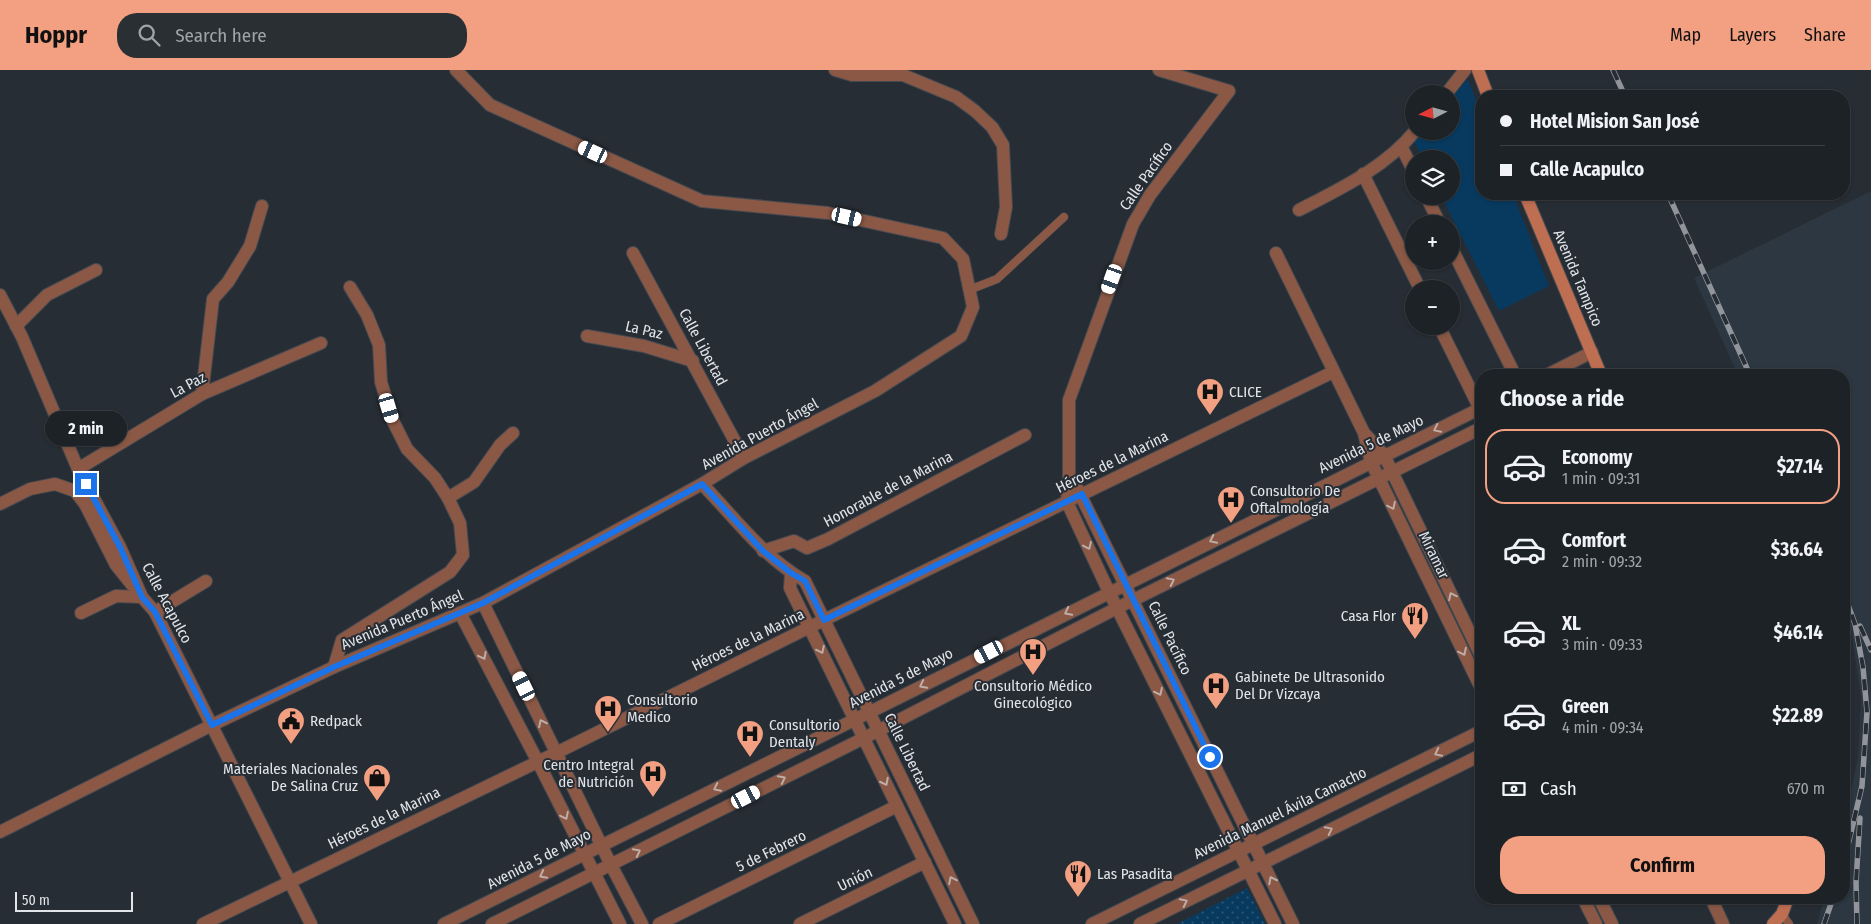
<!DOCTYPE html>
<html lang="en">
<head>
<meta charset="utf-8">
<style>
  :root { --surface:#1d2227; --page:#2a2f33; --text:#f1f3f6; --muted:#a0a4a7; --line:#3b3f44; --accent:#f3a082 }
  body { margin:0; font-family:"Fira Sans Condensed",sans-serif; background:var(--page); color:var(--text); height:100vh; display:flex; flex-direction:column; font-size:19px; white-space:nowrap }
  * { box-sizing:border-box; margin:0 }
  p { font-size:16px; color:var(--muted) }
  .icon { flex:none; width:28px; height:28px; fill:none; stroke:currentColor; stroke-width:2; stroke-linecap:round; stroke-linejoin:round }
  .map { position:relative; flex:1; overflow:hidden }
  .drawer { position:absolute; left:1475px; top:299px; width:375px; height:535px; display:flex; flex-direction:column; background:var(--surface); border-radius:20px; box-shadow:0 1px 4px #0004,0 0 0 1px var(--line) }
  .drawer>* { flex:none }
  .hud { position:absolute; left:1475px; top:20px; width:375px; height:110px; border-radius:20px; box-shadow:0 1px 4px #0004,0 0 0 1px var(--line); display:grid; align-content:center; height:110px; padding:0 25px; background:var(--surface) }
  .needle { width:32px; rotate:264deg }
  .buttons { position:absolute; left:1405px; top:15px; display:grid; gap:10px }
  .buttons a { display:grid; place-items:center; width:55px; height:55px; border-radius:50%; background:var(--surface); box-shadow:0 1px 4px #0004,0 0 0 1px var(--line); font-size:25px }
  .scale { position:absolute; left:15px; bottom:12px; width:118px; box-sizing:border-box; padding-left:5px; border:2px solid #e1e5ea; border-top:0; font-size:14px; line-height:18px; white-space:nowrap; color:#e1e5ea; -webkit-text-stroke:4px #272d34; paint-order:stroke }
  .end { position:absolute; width:22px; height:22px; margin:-11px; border:6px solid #1a73e8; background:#fff; box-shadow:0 0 0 2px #fff }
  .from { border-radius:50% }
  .bubble { position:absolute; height:35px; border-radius:18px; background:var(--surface); box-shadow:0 1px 4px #0004,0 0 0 1px var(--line); font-size:16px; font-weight:700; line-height:35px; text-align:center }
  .car { position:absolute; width:15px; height:30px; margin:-15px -8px; border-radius:6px; box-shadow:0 0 4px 1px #0007; background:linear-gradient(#fff 24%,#345 0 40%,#fff 0 76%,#345 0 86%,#fff 0) }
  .hud b { display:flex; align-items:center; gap:18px; height:48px; font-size:19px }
  .hud b+b { border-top:1px solid var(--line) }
  .hud i { width:12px; height:12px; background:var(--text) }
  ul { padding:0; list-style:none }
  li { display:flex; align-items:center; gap:15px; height:75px; margin:0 10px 8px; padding:0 15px; border:2px solid transparent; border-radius:20px }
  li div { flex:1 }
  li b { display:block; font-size:19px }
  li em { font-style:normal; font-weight:700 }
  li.current { border-color:var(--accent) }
  li>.icon { width:45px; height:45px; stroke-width:1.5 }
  h2 { padding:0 25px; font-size:22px; line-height:60px }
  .pay { display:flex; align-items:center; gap:12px; height:55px; padding:0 25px; font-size:19px }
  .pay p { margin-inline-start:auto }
  .button { display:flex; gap:10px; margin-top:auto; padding:10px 25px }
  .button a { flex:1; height:58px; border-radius:20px; background:var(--accent); color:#111; font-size:20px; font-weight:700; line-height:58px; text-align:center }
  header { display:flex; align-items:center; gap:30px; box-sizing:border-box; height:70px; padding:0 25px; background:var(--accent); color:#111 }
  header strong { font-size:24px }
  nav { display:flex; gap:28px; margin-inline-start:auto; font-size:18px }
  .search { width:350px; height:45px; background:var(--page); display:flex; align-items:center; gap:12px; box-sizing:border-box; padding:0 18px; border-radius:20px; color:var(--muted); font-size:19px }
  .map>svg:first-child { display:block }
</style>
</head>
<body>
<header>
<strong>Hoppr</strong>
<div class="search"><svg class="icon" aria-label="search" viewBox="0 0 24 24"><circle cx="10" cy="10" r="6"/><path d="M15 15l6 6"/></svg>Search here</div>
<nav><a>Map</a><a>Layers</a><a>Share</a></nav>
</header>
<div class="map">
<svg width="1871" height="854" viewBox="0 0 1871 854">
  <defs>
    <pattern id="park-dots" width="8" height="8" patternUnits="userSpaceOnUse" patternTransform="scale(1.25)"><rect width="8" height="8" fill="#083a5f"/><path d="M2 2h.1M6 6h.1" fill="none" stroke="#2c5676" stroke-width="1.8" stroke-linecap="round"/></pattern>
  </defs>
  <rect width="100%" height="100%" fill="#272d34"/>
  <path fill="#2c3741" d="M1871,121V854H1817L1824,828H1844V754L1858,688L1861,628L1852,565L1844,543V305H1738L1694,208Z"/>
  <path fill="#083a5f" d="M1468,9L1481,43V124H1513L1549,216L1499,241L1441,126H1451V89H1423L1413,70L1421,61H1451V27Z"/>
  <path fill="url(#park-dots)" d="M1247,818L1265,854H1177Z"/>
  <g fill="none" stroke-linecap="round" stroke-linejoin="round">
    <defs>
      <g id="service">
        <path d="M969,220L997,209L1064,147"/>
        <path d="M1782,844L1789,854"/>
      </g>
      <g id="minor">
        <path d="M835,0L852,5H903L956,27L975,41L992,57L1003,75L1006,137L1001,164"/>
        <path d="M1159,0L1229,21L1150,125L1133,154L1069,330V406L1067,432L1109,522L1275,854"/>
        <path d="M1446,24L1465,0"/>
        <path d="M1402,78L1414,102"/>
        <path d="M1363,104L1420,219"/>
        <path d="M1426,126L1440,154"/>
        <path d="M1299,140C1340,119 1386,97 1415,61"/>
        <path d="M1451,177L1515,305"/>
        <path d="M633,183L744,388"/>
        <path d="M1276,183L1364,363L1371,392L1481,618"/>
        <path d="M0,225L22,267L78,399L120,477L142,527L155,542L311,854"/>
        <path d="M16,256L47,225L96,200"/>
        <path d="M1439,256L1481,341"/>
        <path d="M587,266L644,276L693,291"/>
        <path d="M1547,305L1592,282"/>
        <path d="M202,324L213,229L228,212L250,176L262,136"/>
        <path d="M1366,365L1384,385L1481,586"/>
        <path d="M78,399L202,324L321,273"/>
        <path d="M702,414C735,448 763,487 805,511L973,854"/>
        <path d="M1077,418L1293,854"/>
        <path d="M448,428L474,412L500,375L513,363"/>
        <path d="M0,434L30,419L55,414L75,421L85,434L116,495L132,515"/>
        <path d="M763,481L794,471L807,478L828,469L1025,365"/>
        <path d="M791,503L790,518L955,854"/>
        <path d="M483,533L611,795L642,854"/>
        <path d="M155,542L206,511"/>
        <path d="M81,543L116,526L142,527"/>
        <path d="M460,543L538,692L620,854"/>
        <path d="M334,597L342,570L450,502L463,485L460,453L448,428L435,408L407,379L393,351L381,312L379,275L367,245L350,217"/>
        <path d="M0,762L212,655L334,597L483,533L702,414L744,388L875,321L961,266L973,237L963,189L943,168L828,143L702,131L490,35L456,0"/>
        <path d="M1583,828L1596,854"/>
        <path d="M1599,828L1612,854"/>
        <path d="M1711,828L1723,854"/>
        <path d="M203,854L556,683L824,550L1333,302"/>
        <path d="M444,854L1481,338"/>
        <path d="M492,854L864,668L1117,538L1481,358"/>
        <path d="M659,854L897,736"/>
        <path d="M800,854L925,792"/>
        <path d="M1092,854L1481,661"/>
        <path d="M1140,854L1481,685"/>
      </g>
      <g id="secondary">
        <path d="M1478,0L1488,26"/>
        <path d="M1525,124L1601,305"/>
        <path d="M1773,854L1782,844L1788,828"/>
      </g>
    </defs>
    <use href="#service" stroke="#454a51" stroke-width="9"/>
    <use href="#minor" stroke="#454a51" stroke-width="14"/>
    <use href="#secondary" stroke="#454a51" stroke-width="14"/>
    <use href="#service" stroke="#8a5845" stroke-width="8"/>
    <use href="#minor" stroke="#8a5845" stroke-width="12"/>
    <use href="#secondary" stroke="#be6e51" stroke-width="12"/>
    <defs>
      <g id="rail">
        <path d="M1613,0L1625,26"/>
        <path d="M1668,124L1750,305"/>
        <path d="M1844,524L1855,554L1863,597L1867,642L1862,716L1844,792"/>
        <path d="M1860,556L1871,580"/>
        <path d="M1824,854L1833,828"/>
        <path d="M1857,854L1856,812L1860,748"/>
      </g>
    </defs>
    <use href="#rail" stroke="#91959b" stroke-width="5.5"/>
    <use href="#rail" stroke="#272d34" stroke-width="4" stroke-dasharray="11" stroke-linecap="butt"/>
  </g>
  <defs><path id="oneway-chevron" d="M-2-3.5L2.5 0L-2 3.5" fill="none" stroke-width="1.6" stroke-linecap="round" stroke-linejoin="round" transform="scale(1.25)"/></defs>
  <g stroke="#beada8">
    <use href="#oneway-chevron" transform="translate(1437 359) rotate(154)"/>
    <use href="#oneway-chevron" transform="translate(1392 436) rotate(64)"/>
    <use href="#oneway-chevron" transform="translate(1213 470) rotate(154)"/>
    <use href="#oneway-chevron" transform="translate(1088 476) rotate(65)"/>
    <use href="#oneway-chevron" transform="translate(1171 511) rotate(-26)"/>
    <use href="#oneway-chevron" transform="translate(1452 526) rotate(-116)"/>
    <use href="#oneway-chevron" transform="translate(1068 542) rotate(153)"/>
    <use href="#oneway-chevron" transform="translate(821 580) rotate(64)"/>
    <use href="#oneway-chevron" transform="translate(1463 582) rotate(64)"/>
    <use href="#oneway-chevron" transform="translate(483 586) rotate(62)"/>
    <use href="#oneway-chevron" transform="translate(923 615) rotate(153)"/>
    <use href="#oneway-chevron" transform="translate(1159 622) rotate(64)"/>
    <use href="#oneway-chevron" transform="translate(542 653) rotate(-116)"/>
    <use href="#oneway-chevron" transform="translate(1438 683) rotate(154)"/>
    <use href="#oneway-chevron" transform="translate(782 709) rotate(-27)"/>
    <use href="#oneway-chevron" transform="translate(885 712) rotate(63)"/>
    <use href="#oneway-chevron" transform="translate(717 718) rotate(154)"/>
    <use href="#oneway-chevron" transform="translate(565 746) rotate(64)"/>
    <use href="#oneway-chevron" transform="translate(1329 760) rotate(-26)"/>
    <use href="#oneway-chevron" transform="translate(637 782) rotate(-27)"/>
    <use href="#oneway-chevron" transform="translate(543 805) rotate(153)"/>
    <use href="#oneway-chevron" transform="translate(952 810) rotate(-116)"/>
    <use href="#oneway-chevron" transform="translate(1272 810) rotate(-117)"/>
    <use href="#oneway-chevron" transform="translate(1184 832) rotate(-26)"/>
  </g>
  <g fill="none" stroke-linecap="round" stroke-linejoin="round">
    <path stroke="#1a73e8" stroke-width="6" d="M86,414L120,477L142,527L155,542L212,655L334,597L483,533L702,414L763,481L791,503L805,511L824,550L1082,424L1210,687"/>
  </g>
  <defs>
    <symbol id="hospital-pin" viewBox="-11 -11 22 30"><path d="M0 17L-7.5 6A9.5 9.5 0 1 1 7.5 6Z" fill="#f3a082" stroke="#272d34"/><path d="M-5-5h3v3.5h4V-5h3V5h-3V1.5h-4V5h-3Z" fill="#111"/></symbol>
    <symbol id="restaurant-pin" viewBox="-11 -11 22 30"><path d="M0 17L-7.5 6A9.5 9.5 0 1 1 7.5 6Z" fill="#f3a082" stroke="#272d34"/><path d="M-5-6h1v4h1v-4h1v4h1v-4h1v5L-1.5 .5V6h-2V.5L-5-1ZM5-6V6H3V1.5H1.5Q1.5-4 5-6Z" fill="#111"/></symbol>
    <symbol id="civic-pin" viewBox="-11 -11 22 30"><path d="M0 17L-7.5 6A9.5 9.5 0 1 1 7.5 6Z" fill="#f3a082" stroke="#272d34"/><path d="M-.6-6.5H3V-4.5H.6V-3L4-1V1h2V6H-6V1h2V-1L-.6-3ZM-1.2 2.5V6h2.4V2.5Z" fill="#111"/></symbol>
    <symbol id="shop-pin" viewBox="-11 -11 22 30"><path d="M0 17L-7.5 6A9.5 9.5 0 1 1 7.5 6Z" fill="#f3a082" stroke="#272d34"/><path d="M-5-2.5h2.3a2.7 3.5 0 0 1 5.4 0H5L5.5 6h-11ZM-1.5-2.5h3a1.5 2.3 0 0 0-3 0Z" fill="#111"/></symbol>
  </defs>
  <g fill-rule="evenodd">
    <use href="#hospital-pin" x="1194" y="306" width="32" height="43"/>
    <use href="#hospital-pin" x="1215" y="414" width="32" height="43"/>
    <use href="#restaurant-pin" x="1399" y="530" width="32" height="43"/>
    <use href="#hospital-pin" x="1017" y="566" width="32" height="43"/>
    <use href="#hospital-pin" x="1200" y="600" width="32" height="43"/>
    <use href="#hospital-pin" x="592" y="623" width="32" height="43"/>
    <use href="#civic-pin" x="275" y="635" width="32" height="43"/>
    <use href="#hospital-pin" x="734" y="648" width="32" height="43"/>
    <use href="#hospital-pin" x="637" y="688" width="32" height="43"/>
    <use href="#shop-pin" x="361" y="692" width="32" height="43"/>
    <use href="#restaurant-pin" x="1062" y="788" width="32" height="43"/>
  </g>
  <g text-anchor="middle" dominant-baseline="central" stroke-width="4" stroke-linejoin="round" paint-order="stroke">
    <g font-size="15" fill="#e1e5ea" stroke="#272d34">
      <text transform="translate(1146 106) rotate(-55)">Calle Pacífico</text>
      <text transform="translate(1578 208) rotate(67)">Avenida Tampico</text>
      <text transform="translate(644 260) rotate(13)">La Paz</text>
      <text transform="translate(703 277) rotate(62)">Calle Libertad</text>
      <text transform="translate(188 315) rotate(-28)">La Paz</text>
      <text transform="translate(760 364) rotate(-29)">Avenida Puerto Ángel</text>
      <text transform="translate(1371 374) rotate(-26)">Avenida 5 de Mayo</text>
      <text transform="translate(1112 392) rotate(-26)">Héroes de la Marina</text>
      <text transform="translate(888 419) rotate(-28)">Honorable de la Marina</text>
      <text transform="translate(1434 485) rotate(64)">Miramar</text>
      <text transform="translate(167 533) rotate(62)">Calle Acapulco</text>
      <text transform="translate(402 550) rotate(-23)">Avenida Puerto Ángel</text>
      <text transform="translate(1170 568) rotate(64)">Calle Pacífico</text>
      <text transform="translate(748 570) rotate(-26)">Héroes de la Marina</text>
      <text transform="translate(901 608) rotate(-27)">Avenida 5 de Mayo</text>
      <text transform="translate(907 682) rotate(64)">Calle Libertad</text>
      <text transform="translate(1280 743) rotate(-26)">Avenida Manuel Ávila Camacho</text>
      <text transform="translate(384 748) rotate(-26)">Héroes de la Marina</text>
      <text transform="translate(771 781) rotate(-26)">5 de Febrero</text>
      <text transform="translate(539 789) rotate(-27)">Avenida 5 de Mayo</text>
      <text transform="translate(855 809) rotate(-26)">Unión</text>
    </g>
    <g font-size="15" fill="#e1e5ea" stroke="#272d34" text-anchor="start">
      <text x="1229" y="322">CLICE</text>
      <text x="1250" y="421">Consultorio De<tspan x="1250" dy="17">Oftalmología</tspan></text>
      <text x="1396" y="546" text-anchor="end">Casa Flor</text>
      <text x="1235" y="607">Gabinete De Ultrasonido<tspan x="1235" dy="17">Del Dr Vizcaya</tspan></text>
      <text x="1033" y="616" text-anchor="middle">Consultorio Médico<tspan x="1033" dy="17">Ginecológico</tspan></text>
      <text x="627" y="630">Consultorio<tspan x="627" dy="17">Medico</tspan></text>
      <text x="310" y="651">Redpack</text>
      <text x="769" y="655">Consultorio<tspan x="769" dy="17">Dentaly</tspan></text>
      <text x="634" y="695" text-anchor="end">Centro Integral<tspan x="634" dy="17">de Nutrición</tspan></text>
      <text x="358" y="699" text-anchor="end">Materiales Nacionales<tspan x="358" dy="17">De Salina Cruz</tspan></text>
      <text x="1097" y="804">Las Pasadita</text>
    </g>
  </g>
</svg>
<div class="buttons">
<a><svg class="needle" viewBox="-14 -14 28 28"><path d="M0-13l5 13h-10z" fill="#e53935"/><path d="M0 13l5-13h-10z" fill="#a0a4a7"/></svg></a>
<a><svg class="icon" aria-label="layers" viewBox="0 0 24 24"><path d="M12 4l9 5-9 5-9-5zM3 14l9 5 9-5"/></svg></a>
<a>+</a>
<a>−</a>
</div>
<div class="scale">50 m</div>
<i class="end from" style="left:1210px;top:687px"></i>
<i class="end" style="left:86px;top:414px"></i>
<div class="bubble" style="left:45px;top:341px;width:82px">2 min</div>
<i class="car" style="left:593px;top:82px;rotate:295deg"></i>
<i class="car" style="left:847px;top:147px;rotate:103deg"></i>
<i class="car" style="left:1112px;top:209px;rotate:200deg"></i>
<i class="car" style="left:389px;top:338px;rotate:163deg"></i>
<i class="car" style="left:989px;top:582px;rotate:243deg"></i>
<i class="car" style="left:524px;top:616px;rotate:334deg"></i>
<i class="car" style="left:746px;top:727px;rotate:63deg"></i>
<div class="hud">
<b><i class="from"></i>Hotel Mision San José</b>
<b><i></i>Calle Acapulco</b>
</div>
<section class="drawer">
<h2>Choose a ride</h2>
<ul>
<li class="current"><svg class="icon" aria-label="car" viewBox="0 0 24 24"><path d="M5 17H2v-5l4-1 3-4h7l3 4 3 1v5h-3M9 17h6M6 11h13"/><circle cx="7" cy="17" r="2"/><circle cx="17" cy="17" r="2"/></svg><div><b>Economy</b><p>1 min · 09:31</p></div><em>$27.14</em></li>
<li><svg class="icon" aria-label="car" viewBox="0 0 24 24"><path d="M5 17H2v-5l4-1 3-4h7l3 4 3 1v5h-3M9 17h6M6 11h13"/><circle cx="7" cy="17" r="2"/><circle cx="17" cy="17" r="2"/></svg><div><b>Comfort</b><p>2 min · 09:32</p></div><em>$36.64</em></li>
<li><svg class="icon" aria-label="car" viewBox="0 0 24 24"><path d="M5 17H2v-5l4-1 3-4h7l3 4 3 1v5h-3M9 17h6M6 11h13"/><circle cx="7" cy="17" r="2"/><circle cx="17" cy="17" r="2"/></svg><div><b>XL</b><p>3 min · 09:33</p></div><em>$46.14</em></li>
<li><svg class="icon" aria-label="car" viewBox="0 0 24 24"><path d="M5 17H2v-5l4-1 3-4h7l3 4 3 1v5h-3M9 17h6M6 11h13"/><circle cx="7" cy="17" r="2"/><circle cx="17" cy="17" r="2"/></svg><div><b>Green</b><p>4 min · 09:34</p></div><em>$22.89</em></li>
</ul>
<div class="pay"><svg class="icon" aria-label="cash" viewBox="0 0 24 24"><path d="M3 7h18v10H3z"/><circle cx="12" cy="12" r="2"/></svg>Cash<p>670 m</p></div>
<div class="button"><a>Confirm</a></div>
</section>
</div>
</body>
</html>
